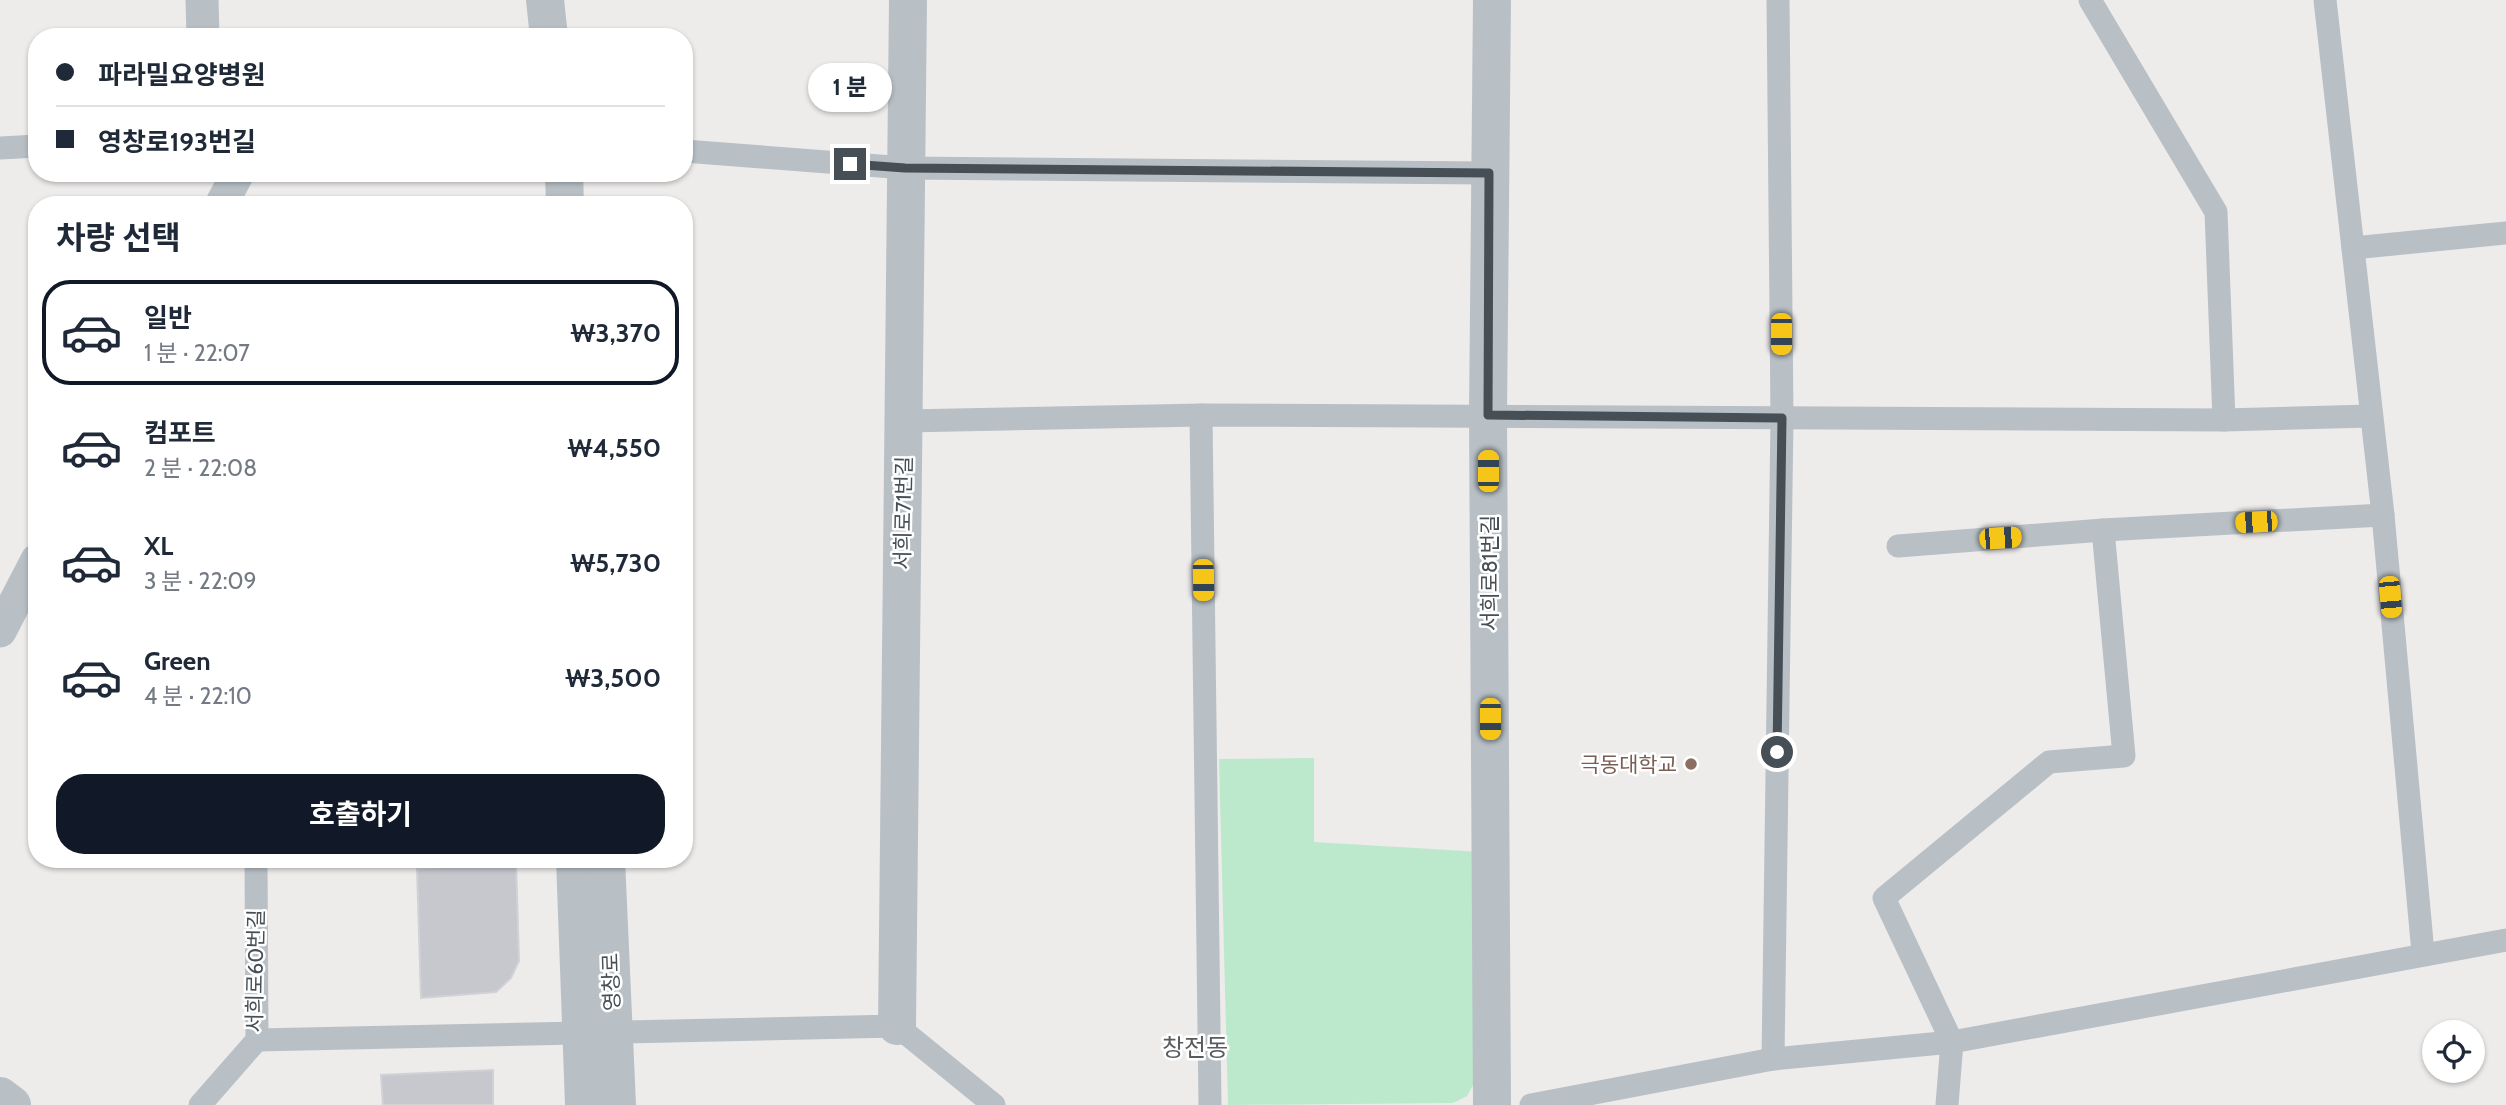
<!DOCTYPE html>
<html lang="ko">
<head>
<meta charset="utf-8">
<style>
  :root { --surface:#fff; --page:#f2f2f3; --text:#1f2937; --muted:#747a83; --line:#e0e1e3; --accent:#111827 }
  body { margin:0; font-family:Cabin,"Noto Sans KR",sans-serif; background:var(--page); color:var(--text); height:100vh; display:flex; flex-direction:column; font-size:26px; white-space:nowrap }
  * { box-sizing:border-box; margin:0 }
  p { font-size:23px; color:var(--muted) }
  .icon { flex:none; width:38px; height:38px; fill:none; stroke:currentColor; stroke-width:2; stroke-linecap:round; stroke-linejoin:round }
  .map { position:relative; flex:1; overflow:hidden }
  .panel { position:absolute; left:28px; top:196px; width:665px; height:672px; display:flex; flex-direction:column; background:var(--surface); border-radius:28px; box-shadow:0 2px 5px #0004 }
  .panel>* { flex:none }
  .guide { position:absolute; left:28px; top:28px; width:665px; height:154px; border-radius:28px; box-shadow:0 2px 5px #0004; display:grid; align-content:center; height:154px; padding:0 28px; background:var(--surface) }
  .tools { position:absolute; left:2422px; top:1020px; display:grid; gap:14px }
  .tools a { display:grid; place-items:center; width:63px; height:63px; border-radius:50%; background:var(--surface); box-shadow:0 2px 5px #0004; font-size:35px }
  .end { position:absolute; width:32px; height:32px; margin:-16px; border:9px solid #464f56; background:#fff; box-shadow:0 0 0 4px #fff }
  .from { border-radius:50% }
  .bubble { position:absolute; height:49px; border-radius:24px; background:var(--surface); box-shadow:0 2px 5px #0004; font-size:23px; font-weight:700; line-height:49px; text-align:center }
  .car { position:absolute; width:21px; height:42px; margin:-21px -10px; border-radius:9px; box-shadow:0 0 5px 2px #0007; background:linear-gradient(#f5c518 24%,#345 0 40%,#f5c518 0 76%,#345 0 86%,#f5c518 0) }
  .guide b { display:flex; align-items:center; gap:24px; height:66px; font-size:26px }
  .guide b+b { border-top:2px solid var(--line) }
  .guide i { width:18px; height:18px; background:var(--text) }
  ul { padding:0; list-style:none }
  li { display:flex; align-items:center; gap:21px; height:105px; margin:0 14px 10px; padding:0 14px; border:4px solid transparent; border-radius:28px }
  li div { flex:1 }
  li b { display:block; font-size:26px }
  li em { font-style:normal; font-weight:700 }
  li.selected { border-color:var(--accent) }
  li>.icon { width:63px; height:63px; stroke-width:1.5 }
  h2 { padding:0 28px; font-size:32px; line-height:84px }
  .action { display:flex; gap:14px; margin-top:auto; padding:14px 28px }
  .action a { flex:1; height:80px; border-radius:28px; background:var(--accent); color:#fff; font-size:28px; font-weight:700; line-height:80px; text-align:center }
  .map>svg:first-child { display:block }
</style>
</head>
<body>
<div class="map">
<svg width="2506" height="1105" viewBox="0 0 2506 1105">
  <rect width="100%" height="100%" fill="#eeebeb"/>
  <path fill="#bce9cc" d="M1314,758V842L1482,852L1481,1071L1467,1096L1453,1103L1228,1105L1219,759Z"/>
  <g fill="#c6c8ce" stroke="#d0d2d6" stroke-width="2">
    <path d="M516,862L519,961L511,978L496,992L421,998L417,869Z"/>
    <path d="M493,1070V1105H383L381,1075Z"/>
  </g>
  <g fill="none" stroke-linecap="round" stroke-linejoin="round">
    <g stroke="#b8c0c6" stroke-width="23">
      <path d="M2090,0L2216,212L2224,420"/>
      <path d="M2325,0L2383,515L2423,953"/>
      <path d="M0,148L37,146"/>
      <path d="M684,151L905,168L1488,173"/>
      <path d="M2353,248L2506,233"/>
      <path d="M1201,415L1210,1105"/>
      <path d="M905,421L1201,415L2224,420L2370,416"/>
      <path d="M1898,546L2103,530L2383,515"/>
      <path d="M257,1040L897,1026L994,1105"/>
      <path d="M1773,1059L1782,418L1778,0"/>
      <path d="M200,1105L257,1040L256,859"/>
      <path d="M1531,1105L1773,1059L1952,1042L2506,940"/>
      <path d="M1947,1105L1952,1042L1884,898L2049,762L2124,756L2103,530"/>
    </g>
    <g stroke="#b8c0c6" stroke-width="33">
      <path d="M202,0L203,37"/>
      <path d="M221,205L238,173"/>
      <path d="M0,631L37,560"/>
    </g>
    <g stroke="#b8c0c6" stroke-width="38">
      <path d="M1492,0L1488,415L1492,1105"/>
      <path d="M897,1026L908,0"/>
    </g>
    <g stroke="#b8c0c6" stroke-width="38">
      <path d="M545,0L549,37"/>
      <path d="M564,173L565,205"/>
      <path d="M575,859L584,1105"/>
      <path d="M606,859L617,1105"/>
      <path d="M0,1096L12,1105"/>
    </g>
  </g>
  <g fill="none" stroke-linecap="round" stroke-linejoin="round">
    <path stroke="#464f56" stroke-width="9" d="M850,164L905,168L1489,173L1488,415L1782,418L1777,752"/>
  </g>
  <circle fill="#8d6e63" stroke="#fff" stroke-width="2.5" cx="1691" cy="764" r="7"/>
  <g text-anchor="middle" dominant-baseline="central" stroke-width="5" stroke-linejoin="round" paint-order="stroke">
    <g font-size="21" fill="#464f56" stroke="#fff">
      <text transform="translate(903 513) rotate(-89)">서희로71번길</text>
      <text transform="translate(1489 573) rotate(-90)">서희로81번길</text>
      <text transform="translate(255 971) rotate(-89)">서희로60번길</text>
      <text transform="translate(611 982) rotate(-92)">영창로</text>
    </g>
    <g font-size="21" fill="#785e54" stroke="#fff" text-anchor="end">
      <text x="1677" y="764">극동대학교</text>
    </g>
    <g font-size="24" fill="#595c5f" stroke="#fff">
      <text x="1195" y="1047">창전동</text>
    </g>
  </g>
</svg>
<div class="tools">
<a><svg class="icon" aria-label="locate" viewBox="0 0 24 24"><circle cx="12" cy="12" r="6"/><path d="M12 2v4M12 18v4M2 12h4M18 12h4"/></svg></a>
</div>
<i class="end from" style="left:1777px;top:752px"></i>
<i class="end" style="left:850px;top:164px"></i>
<div class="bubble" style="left:808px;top:63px;width:84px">1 분</div>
<i class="car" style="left:1781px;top:334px;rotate:180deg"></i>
<i class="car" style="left:1488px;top:471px;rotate:0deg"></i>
<i class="car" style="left:2256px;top:522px;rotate:267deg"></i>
<i class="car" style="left:2000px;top:538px;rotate:86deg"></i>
<i class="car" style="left:1203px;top:580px;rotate:179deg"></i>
<i class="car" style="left:2390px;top:597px;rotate:175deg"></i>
<i class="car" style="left:1490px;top:719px;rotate:180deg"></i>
<div class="guide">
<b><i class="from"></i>파라밀요양병원</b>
<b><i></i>영창로193번길</b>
</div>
<section class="panel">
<h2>차량 선택</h2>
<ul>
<li class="selected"><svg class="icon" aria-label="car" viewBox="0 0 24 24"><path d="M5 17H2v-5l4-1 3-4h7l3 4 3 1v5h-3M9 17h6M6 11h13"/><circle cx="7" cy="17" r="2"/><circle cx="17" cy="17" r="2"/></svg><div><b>일반</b><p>1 분 · 22:07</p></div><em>₩3,370</em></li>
<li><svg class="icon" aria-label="car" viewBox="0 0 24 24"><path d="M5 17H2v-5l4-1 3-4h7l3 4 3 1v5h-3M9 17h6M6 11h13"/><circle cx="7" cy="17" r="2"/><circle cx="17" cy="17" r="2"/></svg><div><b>컴포트</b><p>2 분 · 22:08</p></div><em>₩4,550</em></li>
<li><svg class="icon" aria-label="car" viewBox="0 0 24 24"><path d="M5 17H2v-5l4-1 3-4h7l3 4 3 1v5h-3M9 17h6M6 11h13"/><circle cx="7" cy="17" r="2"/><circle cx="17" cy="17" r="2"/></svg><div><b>XL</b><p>3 분 · 22:09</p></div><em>₩5,730</em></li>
<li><svg class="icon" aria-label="car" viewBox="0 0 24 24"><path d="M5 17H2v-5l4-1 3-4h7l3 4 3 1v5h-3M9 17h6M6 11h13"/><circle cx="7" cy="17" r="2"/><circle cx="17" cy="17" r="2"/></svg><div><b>Green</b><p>4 분 · 22:10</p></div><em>₩3,500</em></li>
</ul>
<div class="action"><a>호출하기</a></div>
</section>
</div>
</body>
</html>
